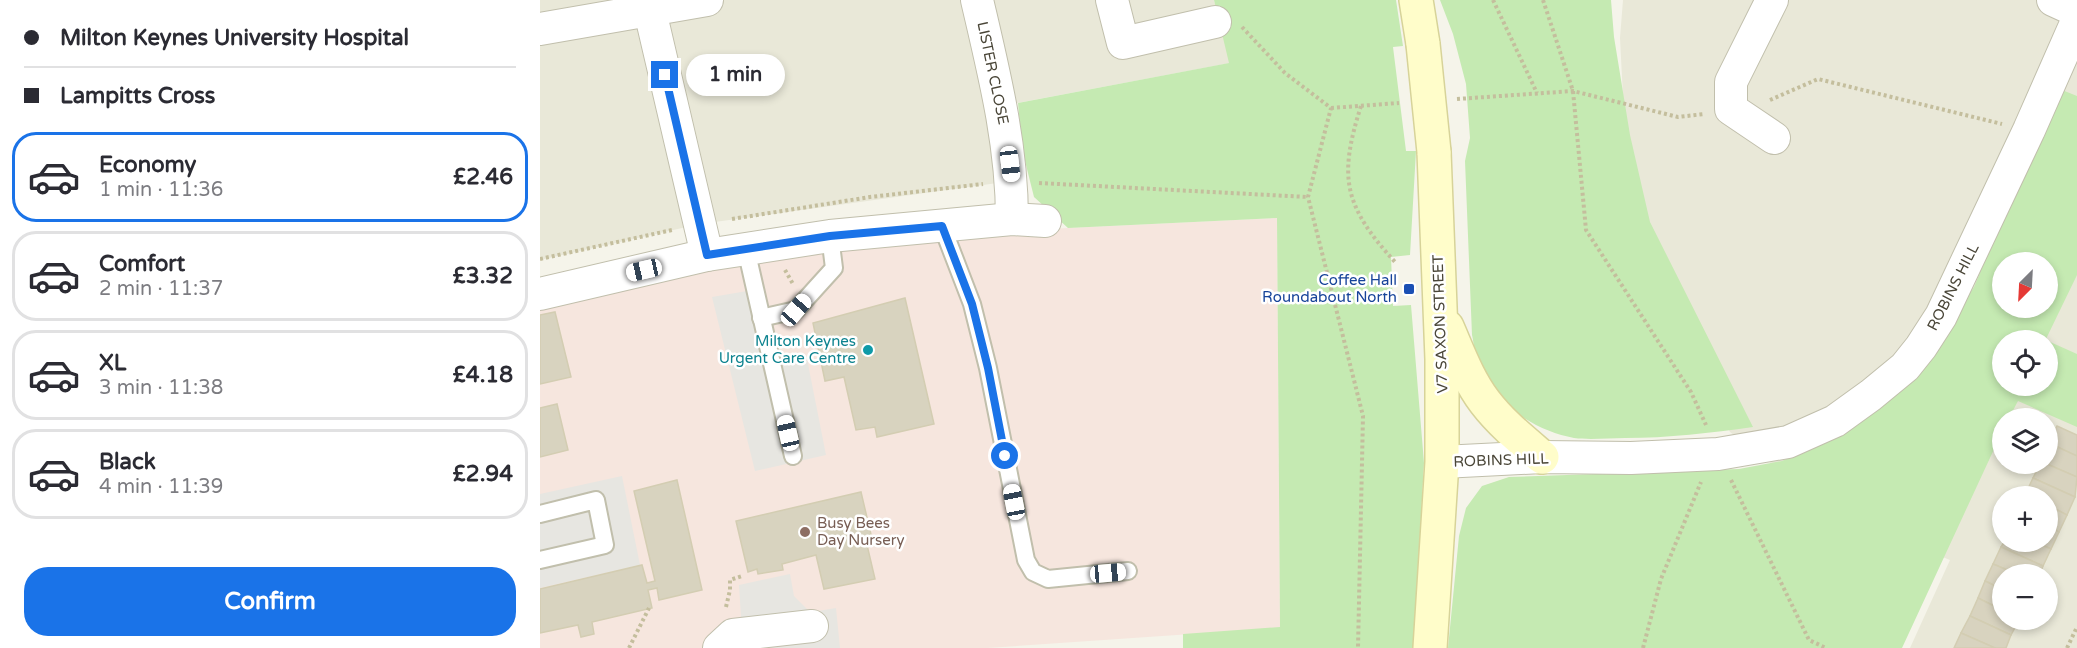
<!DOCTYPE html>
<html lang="en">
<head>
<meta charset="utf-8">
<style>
  :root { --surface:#fff; --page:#f7f7f7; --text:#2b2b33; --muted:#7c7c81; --line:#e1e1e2; --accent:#1a73e8 }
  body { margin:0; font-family:"Varela Round",sans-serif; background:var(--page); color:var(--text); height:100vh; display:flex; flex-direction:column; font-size:22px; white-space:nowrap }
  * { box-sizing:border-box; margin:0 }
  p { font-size:20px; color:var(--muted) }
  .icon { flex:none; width:33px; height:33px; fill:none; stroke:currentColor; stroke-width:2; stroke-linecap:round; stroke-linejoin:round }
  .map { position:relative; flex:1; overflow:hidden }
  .details { display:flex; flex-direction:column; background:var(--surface); width:540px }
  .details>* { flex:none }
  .guide { display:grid; align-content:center; height:132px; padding:0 24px; background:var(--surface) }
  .needle { width:39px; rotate:204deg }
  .fabs { position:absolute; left:1452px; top:252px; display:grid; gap:12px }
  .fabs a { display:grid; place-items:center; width:66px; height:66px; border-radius:50%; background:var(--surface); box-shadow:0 3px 9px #0003; font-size:30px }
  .end { position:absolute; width:27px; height:27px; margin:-14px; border:8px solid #1a73e8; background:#fff; box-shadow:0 0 0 3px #fff }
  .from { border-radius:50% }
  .bubble { position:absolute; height:42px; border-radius:21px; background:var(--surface); box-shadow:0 3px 9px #0003; font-size:20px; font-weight:800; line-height:42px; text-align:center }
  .car { position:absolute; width:18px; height:36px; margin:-18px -9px; border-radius:8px; box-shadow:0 0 4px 2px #0007; background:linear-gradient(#fff 24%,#345 0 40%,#fff 0 76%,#345 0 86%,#fff 0) }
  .guide b { display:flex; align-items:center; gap:21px; height:57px; font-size:22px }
  .guide b+b { border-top:2px solid var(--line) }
  .guide i { width:15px; height:15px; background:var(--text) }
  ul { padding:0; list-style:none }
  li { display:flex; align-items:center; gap:18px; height:90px; margin:0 12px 9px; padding:0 12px; border:3px solid var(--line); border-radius:24px }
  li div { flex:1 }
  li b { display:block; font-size:22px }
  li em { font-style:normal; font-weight:800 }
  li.selected { border-color:var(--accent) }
  li>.icon { width:54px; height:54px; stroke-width:1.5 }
  .primary-button { display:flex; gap:12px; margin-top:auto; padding:12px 24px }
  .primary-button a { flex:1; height:69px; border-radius:24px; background:var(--accent); color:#fff; font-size:24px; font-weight:800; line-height:69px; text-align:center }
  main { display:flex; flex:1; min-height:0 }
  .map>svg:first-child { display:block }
</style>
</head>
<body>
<main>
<section class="details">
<div class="guide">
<b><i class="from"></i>Milton Keynes University Hospital</b>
<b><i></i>Lampitts Cross</b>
</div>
<ul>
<li class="selected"><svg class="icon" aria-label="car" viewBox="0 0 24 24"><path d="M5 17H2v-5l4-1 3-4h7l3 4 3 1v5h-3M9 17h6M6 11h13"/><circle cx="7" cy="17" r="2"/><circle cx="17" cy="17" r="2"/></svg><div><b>Economy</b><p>1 min · 11:36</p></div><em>£2.46</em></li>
<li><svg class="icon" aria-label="car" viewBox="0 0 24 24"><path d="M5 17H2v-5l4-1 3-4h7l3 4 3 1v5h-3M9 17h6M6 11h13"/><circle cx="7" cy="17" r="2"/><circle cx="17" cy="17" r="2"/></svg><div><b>Comfort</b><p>2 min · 11:37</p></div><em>£3.32</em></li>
<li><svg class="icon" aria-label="car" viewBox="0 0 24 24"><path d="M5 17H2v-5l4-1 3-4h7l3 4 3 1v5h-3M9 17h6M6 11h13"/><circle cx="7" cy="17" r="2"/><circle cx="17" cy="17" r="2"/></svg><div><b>XL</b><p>3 min · 11:38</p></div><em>£4.18</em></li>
<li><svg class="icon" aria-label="car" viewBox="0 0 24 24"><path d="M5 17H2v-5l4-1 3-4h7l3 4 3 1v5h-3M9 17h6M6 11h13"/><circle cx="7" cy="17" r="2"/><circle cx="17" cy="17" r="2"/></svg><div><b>Black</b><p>4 min · 11:39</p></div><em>£2.94</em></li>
</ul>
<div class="primary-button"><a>Confirm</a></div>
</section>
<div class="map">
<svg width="1537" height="648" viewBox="0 0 1537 648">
  <rect width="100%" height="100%" fill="#f5f4ea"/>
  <g fill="#e9e8d8" fill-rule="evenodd">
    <path d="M0,0H674L690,63L461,106L472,181L160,224L0,260Z"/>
    <path d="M1083,0H1537V648H1370L1410,560L1300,516L1190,432L1090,235L1080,38ZM1462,262H1508V308H1462ZM1462,340H1508V386H1462ZM1462,418H1508V464H1462ZM1462,496H1508V542H1462ZM1462,574H1508V620H1462Z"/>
  </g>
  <path fill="#f6e6de" d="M737,218L740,628L447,648H0V304L322,238Z"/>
  <g fill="#c5eab2" fill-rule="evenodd">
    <path d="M674,0H856L863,46L853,47L866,151H876L870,255L851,257L853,306L871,305L884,463L874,648H643V634L740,627L737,218L528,228L494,197L482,149L478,103L689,63Z"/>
    <path d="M900,0H1071L1074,37L1090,135L1110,222L1213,427C1171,433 1128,438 1085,438C1069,438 1050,440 1034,438C994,431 951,402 937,362C934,353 934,343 932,335L925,161L930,138L926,84L913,34Z"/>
    <path d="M1522,90L1537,96V275L1506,339L1507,340H1462V386H1508V341L1537,354V427L1478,401L1469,418H1462V432L1362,648H908L919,536L926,508L942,486L969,477L1199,469L1242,461L1310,429L1378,373L1434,287L1466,211ZM1462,262H1508V308H1462Z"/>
  </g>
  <g fill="#e7e6e1">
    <path d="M213,290L230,367L267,359L286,455L215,471L172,297Z"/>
    <path d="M82,476L100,565L0,588V494Z"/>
    <path d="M250,574L254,596L267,609L278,611L296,608L300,648H203L199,585Z"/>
  </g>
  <g fill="#d8d3bf" stroke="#d3cdb2" stroke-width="1.5">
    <path d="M365,298L394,424L337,437L335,427L316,430L304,377L285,381L273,323Z"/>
    <path d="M15,312L31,377L0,384V315Z"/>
    <path d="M17,404L28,450L0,457V408Z"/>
    <path d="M1517,426L1537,435V456L1509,443Z"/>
    <path d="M1509,443L1537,456V477L1507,464Z"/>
    <path d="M1500,464H1507L1537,477L1535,497L1493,478Z"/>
    <path d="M1493,478L1535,497L1527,515L1508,505V496L1485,495Z"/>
    <path d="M137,480L162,590L119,600L117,588L108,590L112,608L52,622L54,634L41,637L38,625L0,633V589L102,565L107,583L115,581L94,491Z"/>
    <path d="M321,492L333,543L327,545L335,579L284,589L276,555L242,564L243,570L218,574L217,569L208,572L196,521Z"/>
    <path d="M1508,505L1527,515L1519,532L1508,526Z"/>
    <path d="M1508,526L1519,532L1511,549L1495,542H1508Z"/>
    <path d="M1464,542H1495L1511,549L1503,566L1461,547Z"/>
    <path d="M1461,547L1503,566L1500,574H1477L1453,564Z"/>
    <path d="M1453,564L1477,574H1462V589L1445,581Z"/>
    <path d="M1445,581L1462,589V610L1438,598Z"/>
    <path d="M1438,598L1462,610V620H1479L1471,635L1430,616Z"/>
    <path d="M1430,616L1471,635L1466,648H1455L1421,633Z"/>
    <path d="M1421,633L1455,648H1414Z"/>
  </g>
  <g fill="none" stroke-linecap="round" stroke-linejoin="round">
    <defs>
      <g id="lane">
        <path d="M402,226L432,304L448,368L486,560L493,572L508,579L588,571"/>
        <path d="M206,249L253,456"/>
        <path d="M221,318L256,310L294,268L290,236"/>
        <path d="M0,514L56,500L65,545L0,560"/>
      </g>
      <g id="street">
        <path d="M437,0C454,73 472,144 472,219"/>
        <path d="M572,0L583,43L675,22"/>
        <path d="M1232,0L1191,82V109L1234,138"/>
        <path d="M1513,0L1537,11"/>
        <path d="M110,11L167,255"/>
        <path d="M0,29L167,0"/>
        <path d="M0,294L167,255L290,236L472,219L505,221"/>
        <path d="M902,462L1002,457L1091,458L1178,454L1248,442L1295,421L1331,395L1365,367L1381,347L1401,316L1489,130L1537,21"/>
        <path d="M179,648L193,635L272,626"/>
      </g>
      <g id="secondary">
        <path d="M876,0L883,44"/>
        <path d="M907,327C918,352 928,380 945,402C961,423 982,440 1002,457"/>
        <path d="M890,648L902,462V359L894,152"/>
      </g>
    </defs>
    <use href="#lane" stroke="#c1bfac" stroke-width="20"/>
    <use href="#street" stroke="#c1bfac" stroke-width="34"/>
    <use href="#secondary" stroke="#d7d399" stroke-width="36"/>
    <g stroke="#c4be9d" stroke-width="4" stroke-dasharray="3 3" stroke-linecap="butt">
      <path d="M953,0L997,93"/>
      <path d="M1003,0L1033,91L1046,230L1151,392L1166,425"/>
      <path d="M702,27L745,73L791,108L768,197L823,416L818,648"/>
      <path d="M917,99L1033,91L1138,117L1164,114"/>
      <path d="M1230,100L1278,79L1462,124"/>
      <path d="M821,106C798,178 804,206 855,262"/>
      <path d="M791,108L859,103"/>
      <path d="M499,183L768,197"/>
      <path d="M192,219L330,197L443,184"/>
      <path d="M0,259L132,230"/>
      <path d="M245,270L253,284"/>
      <path d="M1191,480L1269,640L1286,648"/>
      <path d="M186,607L190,590V580L202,576"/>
      <path d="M89,648L109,608"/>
      <path d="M1103,648L1121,579L1161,482"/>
      <path d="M1527,648L1537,627"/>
    </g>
    <use href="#lane" stroke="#fff" stroke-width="16"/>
    <use href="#street" stroke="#fff" stroke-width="32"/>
    <use href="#secondary" stroke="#fffdca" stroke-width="33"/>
    <defs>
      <path id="secondary-bridge" d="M883,44L894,152"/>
    </defs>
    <use href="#secondary-bridge" stroke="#d7d399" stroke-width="36" stroke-linecap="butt"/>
    <use href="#secondary-bridge" stroke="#fffdca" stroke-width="33"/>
  </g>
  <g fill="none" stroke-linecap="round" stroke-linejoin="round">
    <path stroke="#1a73e8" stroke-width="8" d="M125,75L167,255L290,236L402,226L432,304L448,368L465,456"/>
  </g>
  <rect fill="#1a4fb4" stroke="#fff" stroke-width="2" x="863" y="283" width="12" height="12" rx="3"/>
  <circle fill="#0f9aa8" stroke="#fff" stroke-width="2" cx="328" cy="350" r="6"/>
  <circle fill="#8d6e63" stroke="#fff" stroke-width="2" cx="265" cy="532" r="6"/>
  <g text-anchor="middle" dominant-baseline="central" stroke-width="5" stroke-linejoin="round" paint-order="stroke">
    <g font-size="15" fill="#4a4638" stroke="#fff">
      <text transform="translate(453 73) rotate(78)">LISTER CLOSE</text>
      <text transform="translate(1413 287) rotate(-63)">ROBINS HILL</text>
      <text transform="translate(900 324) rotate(-92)">V7 SAXON STREET</text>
      <text transform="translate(961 460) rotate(-2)">ROBINS HILL</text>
    </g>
    <g font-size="15" fill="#164399" stroke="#fff" text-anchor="end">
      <text x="857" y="280">Coffee Hall<tspan x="857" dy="17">Roundabout North</tspan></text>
    </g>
    <g font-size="15" fill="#0d838f" stroke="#fff" text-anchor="end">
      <text x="316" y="341">Milton Keynes<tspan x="316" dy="17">Urgent Care Centre</tspan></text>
    </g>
    <g font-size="15" fill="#785e54" stroke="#fff" text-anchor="start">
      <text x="277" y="523">Busy Bees<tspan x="277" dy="17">Day Nursery</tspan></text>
    </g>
  </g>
</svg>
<div class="fabs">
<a><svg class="needle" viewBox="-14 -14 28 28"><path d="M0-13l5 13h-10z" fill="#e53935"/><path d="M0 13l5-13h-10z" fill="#7c7c81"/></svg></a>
<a><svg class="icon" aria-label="locate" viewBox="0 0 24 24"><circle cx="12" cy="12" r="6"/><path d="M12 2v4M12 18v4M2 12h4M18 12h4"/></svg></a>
<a><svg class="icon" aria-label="layers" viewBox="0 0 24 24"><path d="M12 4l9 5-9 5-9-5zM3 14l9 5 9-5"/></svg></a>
<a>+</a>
<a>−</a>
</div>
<i class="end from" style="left:465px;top:456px"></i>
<i class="end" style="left:125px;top:75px"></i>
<div class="bubble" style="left:146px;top:54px;width:99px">1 min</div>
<i class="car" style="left:470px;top:164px;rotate:173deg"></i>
<i class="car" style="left:104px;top:270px;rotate:257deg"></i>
<i class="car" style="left:256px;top:310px;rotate:41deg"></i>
<i class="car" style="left:248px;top:433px;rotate:347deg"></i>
<i class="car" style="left:474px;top:502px;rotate:349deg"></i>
<i class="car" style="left:568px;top:573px;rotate:85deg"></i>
</div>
</main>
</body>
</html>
